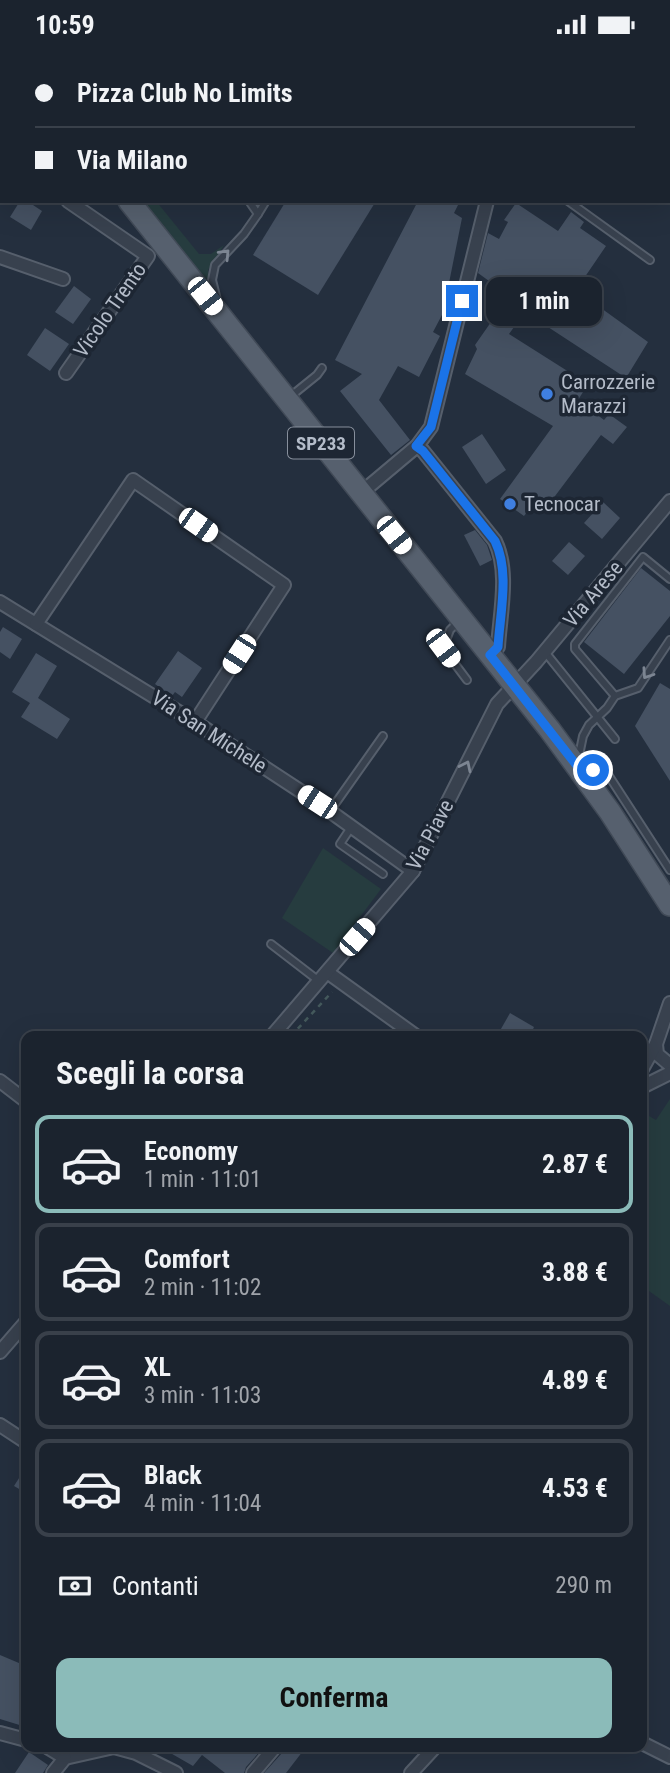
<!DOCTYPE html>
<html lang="it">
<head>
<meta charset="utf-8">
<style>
  :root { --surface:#1b232e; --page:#242b36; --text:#f1f3f6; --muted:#a0a4aa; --line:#39404a; --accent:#8bbbb9 }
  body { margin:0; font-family:"Roboto Condensed",sans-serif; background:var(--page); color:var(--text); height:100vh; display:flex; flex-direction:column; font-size:26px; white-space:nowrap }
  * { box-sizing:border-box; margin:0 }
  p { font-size:23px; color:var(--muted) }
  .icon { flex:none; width:38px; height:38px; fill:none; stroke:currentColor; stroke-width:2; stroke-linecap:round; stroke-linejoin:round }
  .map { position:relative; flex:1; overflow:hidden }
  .drawer { position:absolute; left:21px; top:982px; width:626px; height:721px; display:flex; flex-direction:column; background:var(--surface); border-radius:14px; box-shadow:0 7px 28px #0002,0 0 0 2px var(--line) }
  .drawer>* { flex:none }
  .top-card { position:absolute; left:0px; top:0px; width:670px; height:154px; box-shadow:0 7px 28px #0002,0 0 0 2px var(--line); display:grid; align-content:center; height:154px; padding:0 35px; background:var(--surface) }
  .end { position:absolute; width:32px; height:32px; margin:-16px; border:9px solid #1a73e8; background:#fff; box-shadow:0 0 0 4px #fff }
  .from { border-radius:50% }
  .bubble { position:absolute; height:49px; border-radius:14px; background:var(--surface); box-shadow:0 7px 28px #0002,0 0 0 2px var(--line); font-size:23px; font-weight:700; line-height:49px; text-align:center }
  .car { position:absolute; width:21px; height:42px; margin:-21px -10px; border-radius:9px; box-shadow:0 0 5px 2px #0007; background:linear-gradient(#fff 24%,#345 0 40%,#fff 0 76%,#345 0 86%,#fff 0) }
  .top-card b { display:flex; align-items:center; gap:24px; height:66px; font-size:26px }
  .top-card b+b { border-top:2px solid var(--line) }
  .top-card i { width:18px; height:18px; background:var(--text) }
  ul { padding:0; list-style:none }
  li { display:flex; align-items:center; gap:21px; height:98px; margin:0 14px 10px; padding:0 21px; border:4px solid var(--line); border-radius:14px }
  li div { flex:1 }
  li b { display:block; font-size:26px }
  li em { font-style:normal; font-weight:700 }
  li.on { border-color:var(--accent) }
  li>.icon { width:63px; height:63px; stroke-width:1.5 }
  h2 { padding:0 35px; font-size:32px; line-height:84px }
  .pay { display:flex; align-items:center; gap:18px; height:77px; padding:0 35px; font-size:26px }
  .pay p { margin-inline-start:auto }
  .button { display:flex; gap:14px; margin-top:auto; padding:14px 35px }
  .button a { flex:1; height:80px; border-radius:14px; background:var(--accent); color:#111; font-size:28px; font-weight:700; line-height:80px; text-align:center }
  .status { display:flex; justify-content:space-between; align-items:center; height:49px; padding:0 35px; background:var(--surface); direction:ltr }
  .status svg { height:19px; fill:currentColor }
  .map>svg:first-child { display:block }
</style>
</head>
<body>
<div class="status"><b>10:59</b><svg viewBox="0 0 49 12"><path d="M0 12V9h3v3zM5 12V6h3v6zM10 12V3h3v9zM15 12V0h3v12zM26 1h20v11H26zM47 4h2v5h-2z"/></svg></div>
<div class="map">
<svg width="670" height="1724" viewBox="0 0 670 1724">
  <rect width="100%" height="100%" fill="#242f3e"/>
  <g fill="#263c3f">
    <path d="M137,152H156L199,205H211L224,196L208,221L209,242Z"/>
    <path d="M323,799L381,840L333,904L282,869Z"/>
    <path d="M670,1050V1257L642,1237V1063L656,1071Z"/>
  </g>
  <g fill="#455162">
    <path d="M20,152H27L42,162L31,181L10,168Z"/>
    <path d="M286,152H376L318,246L253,206Z"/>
    <path d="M418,152H460L454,164L462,169L443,264L433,283L440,287L419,328L398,317L379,351L410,391L391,406L340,342L362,325L335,311Z"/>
    <path d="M516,154L558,182L571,163L584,173L580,179L606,197L576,241L648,293L626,329L525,263L509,285L588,335L578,351L604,371L609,365L627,378L613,395L601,386L546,459L536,452L524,467L500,450L553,377L465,325L477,300L475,296L498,263L488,257L500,240L478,224L488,184L499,190L508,173L504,171Z"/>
    <path d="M74,237L91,250L73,275L55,263Z"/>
    <path d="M45,279L69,295L50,322L27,306Z"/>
    <path d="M482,385L506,421L486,435L462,398Z"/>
    <path d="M603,453L620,469L602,490L584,474Z"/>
    <path d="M475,481L487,496L492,511L480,517L464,486Z"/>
    <path d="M569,493L585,507L568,526L552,512Z"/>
    <path d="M641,519L670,542V567L624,625L584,593Z"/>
    <path d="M3,578L22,590L10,610L0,603V583Z"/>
    <path d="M178,602L202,619L182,648L175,643L172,647L155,635Z"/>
    <path d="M36,604L57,617L38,649L70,670L57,690L21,668L30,654L12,643Z"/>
    <path d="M660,634L670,640V732L635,677Z"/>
    <path d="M510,964L534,978L530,987H497Z"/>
    <path d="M26,1418V1444L14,1437Z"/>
    <path d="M0,1606L26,1617V1678L0,1670Z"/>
    <path d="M160,1698H264L246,1718L244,1724H225L202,1706L193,1717Z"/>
    <path d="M284,1698H306L286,1724H264L282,1704Z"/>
    <path d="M29,1703L48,1716L43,1724H15Z"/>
  </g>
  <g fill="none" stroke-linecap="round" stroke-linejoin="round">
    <defs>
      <g id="service">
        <path d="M310,0L312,2"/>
        <path d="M568,152L650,211"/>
        <path d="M258,165L266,152"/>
        <path d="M217,251L212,231L215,216L244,185L258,165L249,152"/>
        <path d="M291,347L317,326L322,319"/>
        <path d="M458,573L450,581L443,599L467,631"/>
        <path d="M545,603L615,690"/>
        <path d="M615,647L575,600V595L643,508L670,530"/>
        <path d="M578,711L583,687L589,676L607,659L615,647L638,639L670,591"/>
        <path d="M585,719L607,724L670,821"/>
        <path d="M330,762L383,687"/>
        <path d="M352,777L340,795L383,825"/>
        <path d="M271,895L319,932"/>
      </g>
      <g id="minor">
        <path d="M512,2V0"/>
        <path d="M0,58L2,65"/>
        <path d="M0,208L63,230"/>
        <path d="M66,324L148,207L68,152"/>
        <path d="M417,397L423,402L495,492C510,523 500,564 498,598L490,606"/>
        <path d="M361,444L417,397L431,378L487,152"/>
        <path d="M0,553L195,673L317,753L413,822"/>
        <path d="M36,575L133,431L284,536L195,673"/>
        <path d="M327,923L416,987"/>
        <path d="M272,987L413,822L497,655L536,613L670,452"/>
        <path d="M656,995L657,1005L670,1016"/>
        <path d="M642,1020L656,995L670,954"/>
        <path d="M0,1032L26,1052"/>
        <path d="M642,1038L670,1024"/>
        <path d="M0,1303L26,1273"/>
        <path d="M0,1376L26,1393"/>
        <path d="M0,1684L26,1691"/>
        <path d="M642,1694L670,1708"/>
        <path d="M47,1698L65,1709L114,1698"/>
        <path d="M114,1698L136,1704L176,1724"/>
        <path d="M53,1724L65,1709"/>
        <path d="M253,1724L275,1698"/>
        <path d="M411,1724L435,1698"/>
      </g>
      <g id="primary">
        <path d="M33,0L34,2"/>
        <path d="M15,2L17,0"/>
        <path d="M0,10H2"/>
        <path d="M129,152L550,681L610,763L670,856"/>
      </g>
    </defs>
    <use href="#service" stroke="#565f6c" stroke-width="10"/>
    <use href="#minor" stroke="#565f6c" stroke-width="16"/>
    <use href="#primary" stroke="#414a57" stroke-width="24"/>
    <g stroke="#44595c" stroke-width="2.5" stroke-dasharray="5 5" stroke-linecap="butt">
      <path d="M596,2L597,0"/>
      <path d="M0,79L2,80"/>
      <path d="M291,987L332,943"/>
    </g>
    <use href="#service" stroke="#38414e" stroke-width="6"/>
    <use href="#minor" stroke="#38414e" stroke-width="12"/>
    <use href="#primary" stroke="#56606e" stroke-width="21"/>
  </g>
  <defs><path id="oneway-chevron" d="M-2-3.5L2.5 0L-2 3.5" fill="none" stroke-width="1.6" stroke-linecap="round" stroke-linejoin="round" transform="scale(1.75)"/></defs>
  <g stroke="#7c8592">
    <use href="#oneway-chevron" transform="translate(225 205) rotate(-47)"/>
    <use href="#oneway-chevron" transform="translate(647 625) rotate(124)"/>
    <use href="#oneway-chevron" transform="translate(466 717) rotate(-64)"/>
  </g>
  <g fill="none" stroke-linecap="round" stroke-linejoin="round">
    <path stroke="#1a73e8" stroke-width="9" d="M462,252L431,378L416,397L423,402L495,492C510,523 500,564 498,598L490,606L578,718L593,721"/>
  </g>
  <g fill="#3f7fe0" stroke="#1d2633" stroke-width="2.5">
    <circle cx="547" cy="345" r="7"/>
    <circle cx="510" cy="455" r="7"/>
  </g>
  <g text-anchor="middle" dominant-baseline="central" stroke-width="7" stroke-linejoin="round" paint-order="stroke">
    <rect fill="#1d2633" stroke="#878f9c" stroke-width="2" x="288" y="378.5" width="66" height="31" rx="5"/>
    <g font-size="19" font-weight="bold" fill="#b4bcc9">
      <text x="321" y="394">SP233</text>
    </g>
    <g font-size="21" fill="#b4bcc9" stroke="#1d2633">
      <text transform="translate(110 261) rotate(-55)">Vicolo Trento</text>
      <text transform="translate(593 545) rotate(-50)">Via Arese</text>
      <text transform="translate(209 683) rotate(33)">Via San Michele</text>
      <text transform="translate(430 786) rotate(-62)">Via Piave</text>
    </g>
    <g font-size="21" fill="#b4bcc9" stroke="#1d2633" text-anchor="start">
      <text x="561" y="333">Carrozzerie<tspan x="561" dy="24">Marazzi</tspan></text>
      <text x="524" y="455">Tecnocar</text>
    </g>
  </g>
</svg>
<i class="end from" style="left:593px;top:721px"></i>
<i class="end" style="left:462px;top:252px"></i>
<div class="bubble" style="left:486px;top:228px;width:116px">1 min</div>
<i class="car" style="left:205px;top:247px;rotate:141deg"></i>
<i class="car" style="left:198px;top:476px;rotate:125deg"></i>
<i class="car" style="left:394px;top:486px;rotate:141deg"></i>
<i class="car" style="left:443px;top:599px;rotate:143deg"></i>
<i class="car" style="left:239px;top:605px;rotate:213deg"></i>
<i class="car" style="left:317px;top:753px;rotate:303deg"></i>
<i class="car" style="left:357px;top:888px;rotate:41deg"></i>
<div class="top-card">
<b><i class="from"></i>Pizza Club No Limits</b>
<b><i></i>Via Milano</b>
</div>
<section class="drawer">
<h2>Scegli la corsa</h2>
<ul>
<li class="on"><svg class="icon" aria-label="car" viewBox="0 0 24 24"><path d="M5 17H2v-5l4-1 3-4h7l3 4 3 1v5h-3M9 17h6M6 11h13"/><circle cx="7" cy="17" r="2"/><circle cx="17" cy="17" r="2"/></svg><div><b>Economy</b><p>1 min · 11:01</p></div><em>2.87 €</em></li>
<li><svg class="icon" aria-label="car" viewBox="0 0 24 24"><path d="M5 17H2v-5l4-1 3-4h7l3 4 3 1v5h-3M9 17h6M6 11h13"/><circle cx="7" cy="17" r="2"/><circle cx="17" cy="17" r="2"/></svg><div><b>Comfort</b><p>2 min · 11:02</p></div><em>3.88 €</em></li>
<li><svg class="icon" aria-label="car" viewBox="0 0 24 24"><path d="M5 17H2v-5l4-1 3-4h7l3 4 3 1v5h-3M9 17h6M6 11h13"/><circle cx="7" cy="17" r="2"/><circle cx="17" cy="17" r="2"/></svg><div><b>XL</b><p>3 min · 11:03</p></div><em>4.89 €</em></li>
<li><svg class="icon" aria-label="car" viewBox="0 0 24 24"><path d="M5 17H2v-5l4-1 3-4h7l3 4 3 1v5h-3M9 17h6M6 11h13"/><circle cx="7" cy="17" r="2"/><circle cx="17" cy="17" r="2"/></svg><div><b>Black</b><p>4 min · 11:04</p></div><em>4.53 €</em></li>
</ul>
<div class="pay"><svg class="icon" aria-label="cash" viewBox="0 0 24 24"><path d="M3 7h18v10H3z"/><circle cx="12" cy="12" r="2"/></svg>Contanti<p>290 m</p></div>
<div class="button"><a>Conferma</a></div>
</section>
</div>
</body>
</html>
